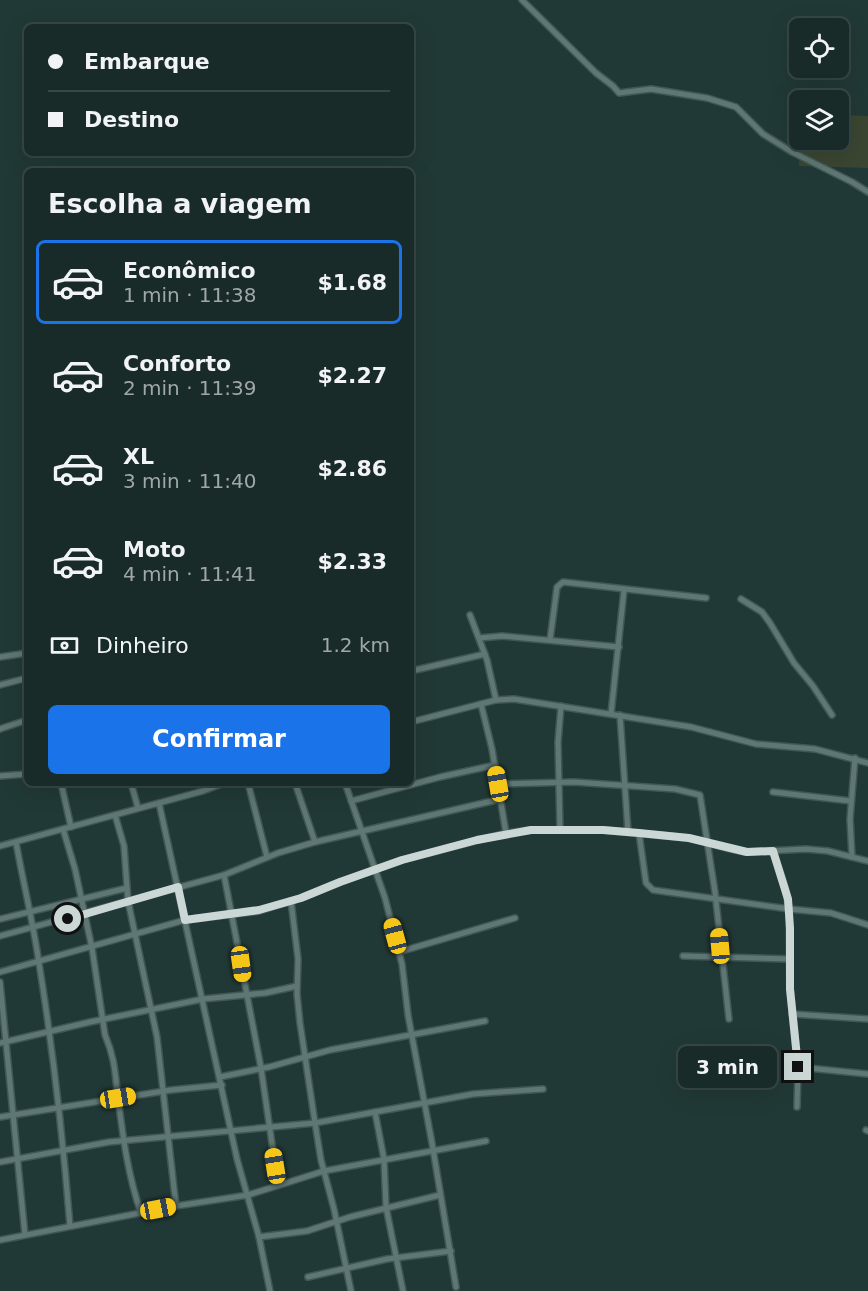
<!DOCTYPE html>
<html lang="pt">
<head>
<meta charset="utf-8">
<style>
  :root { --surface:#192b28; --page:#263734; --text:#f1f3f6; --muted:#9fa7a8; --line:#374745; --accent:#1a73e8 }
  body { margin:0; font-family:"DejaVu Sans",sans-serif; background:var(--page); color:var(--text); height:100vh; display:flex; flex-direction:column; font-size:22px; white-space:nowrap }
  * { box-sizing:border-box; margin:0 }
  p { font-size:20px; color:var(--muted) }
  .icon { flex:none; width:33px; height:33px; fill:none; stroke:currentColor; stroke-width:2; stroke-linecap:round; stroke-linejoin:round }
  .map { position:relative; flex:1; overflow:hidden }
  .side { position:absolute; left:24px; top:168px; width:390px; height:618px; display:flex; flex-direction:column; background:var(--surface); border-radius:9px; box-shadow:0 6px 24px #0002,0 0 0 2px var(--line) }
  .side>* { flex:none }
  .banner { position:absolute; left:24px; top:24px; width:390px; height:132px; border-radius:9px; box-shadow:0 6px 24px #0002,0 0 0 2px var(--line); display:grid; align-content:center; height:132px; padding:0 24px; background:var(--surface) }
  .tools { position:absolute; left:789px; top:18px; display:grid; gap:12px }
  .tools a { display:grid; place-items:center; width:60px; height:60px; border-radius:9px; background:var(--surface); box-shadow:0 6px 24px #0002,0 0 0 2px var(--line); font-size:30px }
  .end { position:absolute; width:27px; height:27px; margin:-14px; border:8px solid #cad7d5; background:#111; box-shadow:0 0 0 3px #111 }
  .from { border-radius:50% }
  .bubble { position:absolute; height:42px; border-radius:9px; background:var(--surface); box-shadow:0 6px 24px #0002,0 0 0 2px var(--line); font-size:20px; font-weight:700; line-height:42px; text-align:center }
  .car { position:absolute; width:18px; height:36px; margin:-18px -9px; border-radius:8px; box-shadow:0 0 4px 2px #0007; background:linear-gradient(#f5c518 24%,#345 0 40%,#f5c518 0 76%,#345 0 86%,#f5c518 0) }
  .banner b { display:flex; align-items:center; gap:21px; height:57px; font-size:22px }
  .banner b+b { border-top:2px solid var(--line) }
  .banner i { width:15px; height:15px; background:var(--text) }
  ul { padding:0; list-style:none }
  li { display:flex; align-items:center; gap:18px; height:84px; margin:0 12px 9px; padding:0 12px; border:3px solid transparent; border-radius:9px }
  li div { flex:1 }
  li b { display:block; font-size:22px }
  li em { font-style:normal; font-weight:700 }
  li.on { border-color:var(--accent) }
  li>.icon { width:54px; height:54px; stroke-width:1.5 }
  h2 { padding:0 24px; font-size:27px; line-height:72px }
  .pay { display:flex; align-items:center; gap:15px; height:66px; padding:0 24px; font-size:22px }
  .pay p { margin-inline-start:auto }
  .cta { display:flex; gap:12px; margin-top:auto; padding:12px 24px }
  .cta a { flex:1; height:69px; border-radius:9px; background:var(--accent); color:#fff; font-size:24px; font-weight:700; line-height:69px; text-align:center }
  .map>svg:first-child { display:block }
</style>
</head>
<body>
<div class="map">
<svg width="868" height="1291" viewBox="0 0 868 1291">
  <rect width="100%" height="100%" fill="#213936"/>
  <path fill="#3a4631" d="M839,115L868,116V168L799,166L800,140H838Z"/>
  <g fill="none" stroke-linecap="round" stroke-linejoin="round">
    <defs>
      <g id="minor">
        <path d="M522,0L596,73L613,86L619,93L651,89L707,98L736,107L763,134L792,152L852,182L868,192"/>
        <path d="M741,599L762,612L770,623L794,663L813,686L832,715"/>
        <path d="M470,615L487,660L496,700"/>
        <path d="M479,638L502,636L619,647"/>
        <path d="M550,640L557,587L563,582L706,598"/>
        <path d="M0,657L27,653"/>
        <path d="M411,671L485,654"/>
        <path d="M0,685L27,678"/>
        <path d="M481,704L492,749L506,833"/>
        <path d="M611,714L624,590"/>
        <path d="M620,715L628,832"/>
        <path d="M411,722L496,700L514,699L691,727L756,744L815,749L868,763"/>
        <path d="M0,729L27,720"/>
        <path d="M0,776L27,774"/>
        <path d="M61,783L71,827"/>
        <path d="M131,783L138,808"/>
        <path d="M248,783L267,857"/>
        <path d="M295,783L315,842"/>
        <path d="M345,783L385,898L402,964L408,1015L432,1143L456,1287"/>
        <path d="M498,784L574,782L675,789L700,795L715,892L729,1019"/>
        <path d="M773,792L851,801"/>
        <path d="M351,801L440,777L495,765"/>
        <path d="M159,803L237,1159L259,1237L270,1291"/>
        <path d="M115,815L124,846L128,901L157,1037L176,1206"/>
        <path d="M63,829L75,869L92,948L105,1035C115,1058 115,1074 118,1098C123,1137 128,1176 141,1213"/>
        <path d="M560,830L558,742L561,706"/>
        <path d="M639,833L646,883L653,890L789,909L831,913L868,925"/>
        <path d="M16,842C23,882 33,922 39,963C53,1050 63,1138 70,1226"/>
        <path d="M0,846L203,791L224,783"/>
        <path d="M773,851L785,887L789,909L790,989L798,1067L797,1107"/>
        <path d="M852,857L850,819L855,758"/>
        <path d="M224,875L261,1068L278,1185"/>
        <path d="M291,901L298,959L297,994L300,1023L315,1123L321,1160L334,1209L351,1291"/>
        <path d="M0,919L127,888"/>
        <path d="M0,936L224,875L278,853L315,842L501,799"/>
        <path d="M399,952L515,918"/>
        <path d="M683,956L790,959"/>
        <path d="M0,972L185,920L259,911L301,898L340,882L402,860L506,833L531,830H603L689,838L726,848L746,852L806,849L828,851L868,861"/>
        <path d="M0,982L25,1235"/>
        <path d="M792,1014L868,1019"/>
        <path d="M0,1043L90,1022L203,999L265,993L297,986"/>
        <path d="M798,1067L868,1074"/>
        <path d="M220,1077L269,1067L330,1050L485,1021"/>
        <path d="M375,1112L384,1159L386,1207L403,1291"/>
        <path d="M0,1117L171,1090L222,1085"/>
        <path d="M866,1130L868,1131"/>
        <path d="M0,1162L109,1142L315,1123L473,1094L543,1089"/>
        <path d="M259,1237L307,1231L350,1217L440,1195"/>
        <path d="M0,1240L176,1206L248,1195L324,1171L486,1141"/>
        <path d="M308,1277L387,1259L451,1251"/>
      </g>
    </defs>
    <use href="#minor" stroke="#425754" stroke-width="8"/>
    <use href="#minor" stroke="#5e7774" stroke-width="5"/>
  </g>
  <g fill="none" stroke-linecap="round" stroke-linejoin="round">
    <path stroke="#cad7d5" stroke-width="8" d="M68,919L178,887L185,920L259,910L301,898L340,882L402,860L477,840L531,830H603L639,833L689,838L747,852L773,851L788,899L790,928V989L798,1067"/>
  </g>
</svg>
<div class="tools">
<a><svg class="icon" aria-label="locate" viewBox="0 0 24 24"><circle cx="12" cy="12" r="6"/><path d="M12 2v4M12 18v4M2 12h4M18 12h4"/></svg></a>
<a><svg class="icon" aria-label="layers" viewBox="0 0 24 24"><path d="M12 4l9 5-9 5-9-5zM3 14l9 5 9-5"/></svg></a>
</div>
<i class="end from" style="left:68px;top:919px"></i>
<i class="end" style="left:798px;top:1067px"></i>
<div class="bubble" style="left:678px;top:1046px;width:99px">3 min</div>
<i class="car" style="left:498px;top:784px;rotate:350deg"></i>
<i class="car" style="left:395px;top:936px;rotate:345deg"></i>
<i class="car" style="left:720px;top:946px;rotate:355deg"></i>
<i class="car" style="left:241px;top:964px;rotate:172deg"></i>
<i class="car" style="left:118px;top:1098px;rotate:81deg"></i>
<i class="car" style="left:275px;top:1166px;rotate:351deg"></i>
<i class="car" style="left:158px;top:1209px;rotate:79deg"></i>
<div class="banner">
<b><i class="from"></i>Embarque</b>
<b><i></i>Destino</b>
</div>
<section class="side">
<h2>Escolha a viagem</h2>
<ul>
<li class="on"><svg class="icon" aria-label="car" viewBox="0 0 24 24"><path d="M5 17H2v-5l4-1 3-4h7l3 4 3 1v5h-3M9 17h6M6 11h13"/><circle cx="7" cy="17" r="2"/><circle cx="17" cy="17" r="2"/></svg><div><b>Econômico</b><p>1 min · 11:38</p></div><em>$1.68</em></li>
<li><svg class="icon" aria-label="car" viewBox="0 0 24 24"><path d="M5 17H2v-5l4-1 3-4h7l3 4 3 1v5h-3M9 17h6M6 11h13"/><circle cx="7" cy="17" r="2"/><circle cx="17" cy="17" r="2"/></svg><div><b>Conforto</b><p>2 min · 11:39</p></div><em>$2.27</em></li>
<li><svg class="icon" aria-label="car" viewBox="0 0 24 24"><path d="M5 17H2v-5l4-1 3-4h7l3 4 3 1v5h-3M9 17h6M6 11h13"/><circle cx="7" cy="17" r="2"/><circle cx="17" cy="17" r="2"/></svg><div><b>XL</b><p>3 min · 11:40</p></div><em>$2.86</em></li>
<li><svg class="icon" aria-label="car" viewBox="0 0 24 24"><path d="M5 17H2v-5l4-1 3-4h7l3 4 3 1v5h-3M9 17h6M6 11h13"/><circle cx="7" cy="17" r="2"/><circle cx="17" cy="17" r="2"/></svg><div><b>Moto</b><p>4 min · 11:41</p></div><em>$2.33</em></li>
</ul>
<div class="pay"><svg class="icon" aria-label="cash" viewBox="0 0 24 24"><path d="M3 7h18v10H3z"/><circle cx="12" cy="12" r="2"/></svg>Dinheiro<p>1.2 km</p></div>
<div class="cta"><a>Confirmar</a></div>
</section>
</div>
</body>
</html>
